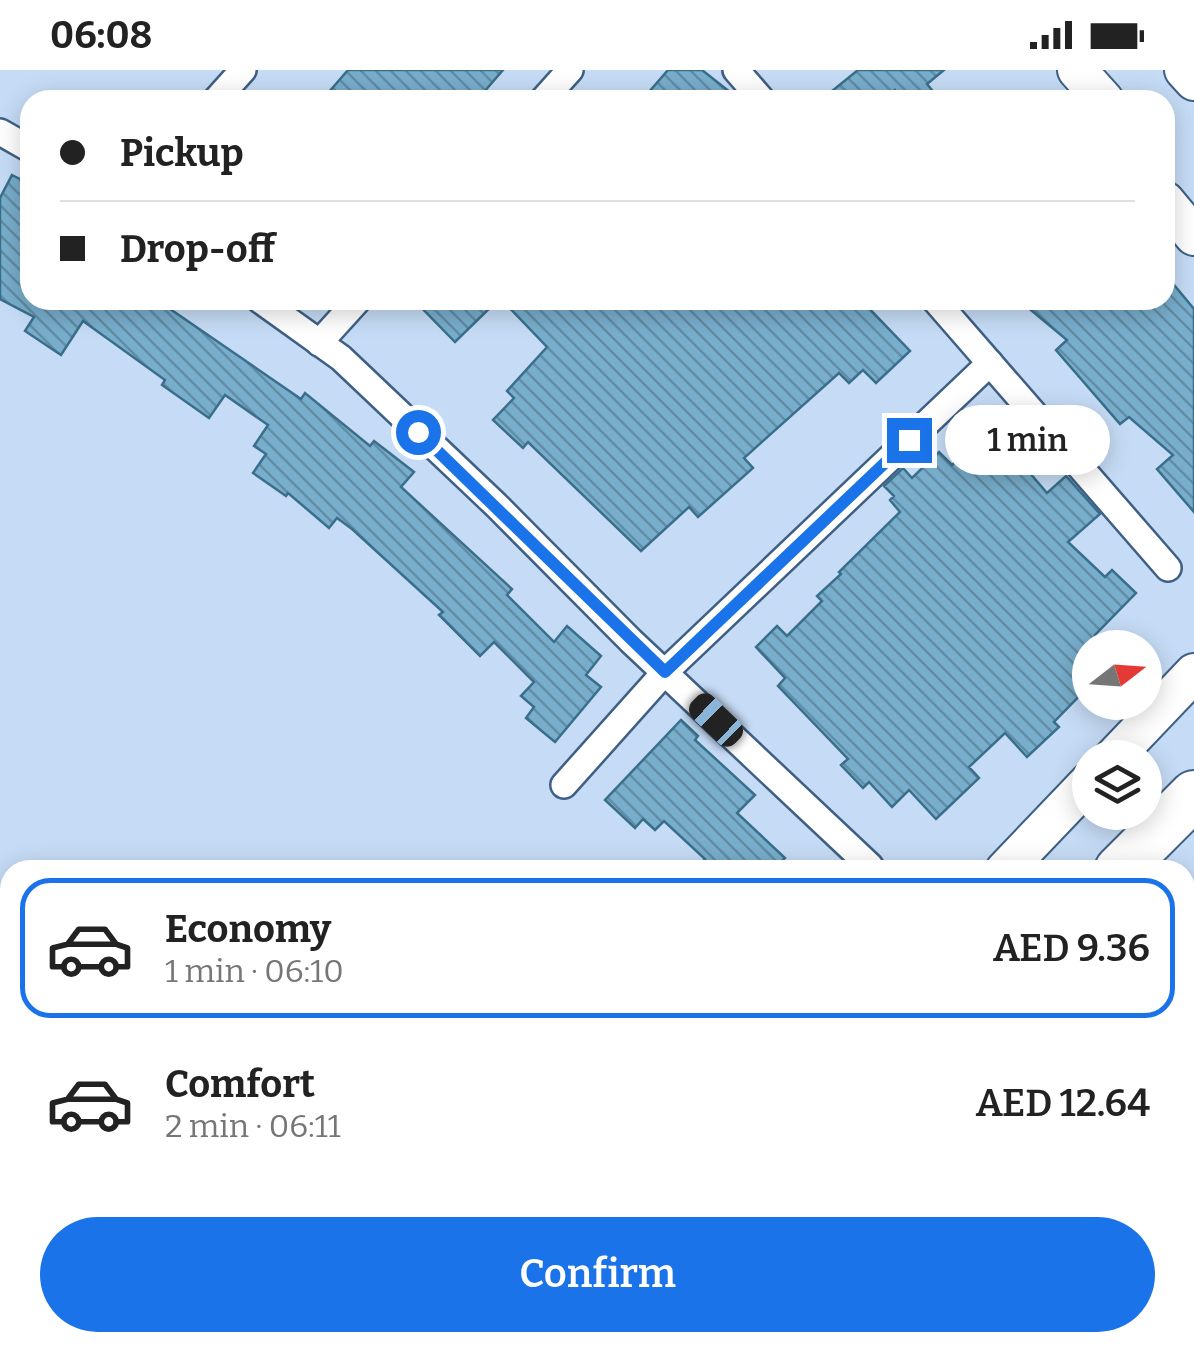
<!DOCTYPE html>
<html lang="en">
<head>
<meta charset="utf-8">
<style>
  :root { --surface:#fff; --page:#f2f2f2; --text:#222; --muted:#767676; --line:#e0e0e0; --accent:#1a73e8 }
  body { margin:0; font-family:Bitter,serif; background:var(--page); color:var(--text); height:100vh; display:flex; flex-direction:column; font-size:38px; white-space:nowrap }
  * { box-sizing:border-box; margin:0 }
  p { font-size:32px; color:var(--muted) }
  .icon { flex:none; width:55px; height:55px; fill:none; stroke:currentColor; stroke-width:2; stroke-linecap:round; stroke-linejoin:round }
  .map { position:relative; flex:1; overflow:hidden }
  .sheet { position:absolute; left:0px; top:790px; width:1195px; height:492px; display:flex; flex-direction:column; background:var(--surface); border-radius:30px 30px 0 0; box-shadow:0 5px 25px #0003 }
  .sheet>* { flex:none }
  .top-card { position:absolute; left:20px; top:20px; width:1155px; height:220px; border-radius:30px; box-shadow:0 5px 25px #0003; display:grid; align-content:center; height:220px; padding:0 40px; background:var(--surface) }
  .needle { width:65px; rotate:73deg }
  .buttons { position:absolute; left:1072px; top:560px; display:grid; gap:20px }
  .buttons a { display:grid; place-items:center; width:90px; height:90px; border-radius:50%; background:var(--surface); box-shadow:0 5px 25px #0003; font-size:50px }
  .end { position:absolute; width:45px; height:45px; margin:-22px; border:12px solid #1a73e8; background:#fff; box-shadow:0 0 0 5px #fff }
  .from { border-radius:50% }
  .bubble { position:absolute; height:70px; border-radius:35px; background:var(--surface); box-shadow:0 5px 25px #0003; font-size:32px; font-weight:600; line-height:70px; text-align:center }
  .car { position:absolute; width:30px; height:60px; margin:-30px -15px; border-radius:12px; box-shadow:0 0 8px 2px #0007; background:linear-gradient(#222 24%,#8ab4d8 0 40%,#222 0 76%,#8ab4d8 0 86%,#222 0) }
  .top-card b { display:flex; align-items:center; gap:35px; height:95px; font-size:38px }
  .top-card b+b { border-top:2px solid var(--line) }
  .top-card i { width:25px; height:25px; background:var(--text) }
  ul { padding:18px 0 0; list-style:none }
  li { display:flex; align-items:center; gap:30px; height:140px; margin:0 20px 15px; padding:0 20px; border:5px solid transparent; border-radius:30px }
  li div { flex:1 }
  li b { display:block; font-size:38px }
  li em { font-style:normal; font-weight:600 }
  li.selected { border-color:var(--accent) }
  li>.icon { width:90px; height:90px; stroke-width:1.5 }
  .primary-button { display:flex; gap:20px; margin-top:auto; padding:20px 40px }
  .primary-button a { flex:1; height:115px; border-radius:60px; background:var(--accent); color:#fff; font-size:40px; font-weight:600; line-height:115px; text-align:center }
  .status { display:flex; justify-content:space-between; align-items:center; height:70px; padding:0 50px; background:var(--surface); direction:ltr }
  .status svg { height:28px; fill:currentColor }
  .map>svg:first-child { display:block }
</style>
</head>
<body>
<div class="status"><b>06:08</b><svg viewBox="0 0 49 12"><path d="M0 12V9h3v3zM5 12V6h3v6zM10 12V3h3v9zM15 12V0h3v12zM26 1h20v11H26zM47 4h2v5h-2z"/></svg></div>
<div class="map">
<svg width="1194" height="1281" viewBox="0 0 1194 1281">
  <defs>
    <pattern id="building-back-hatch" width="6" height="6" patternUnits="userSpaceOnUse" patternTransform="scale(2.5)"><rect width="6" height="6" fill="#78aecc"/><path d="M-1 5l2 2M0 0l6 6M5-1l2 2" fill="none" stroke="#618da6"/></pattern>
  </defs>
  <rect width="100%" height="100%" fill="#c6dcf6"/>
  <g fill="url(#building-back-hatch)" stroke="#3a6f8b" stroke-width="2.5">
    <path d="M348,0H503L477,30H322Z"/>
    <path d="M668,0H702L740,30H642Z"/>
    <path d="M858,0H944L927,14L940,30H903L895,20L882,30H821Z"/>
    <path d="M12,105L30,114V230H157L301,329L305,323L370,376L374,371L414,402L401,417L512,519L507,525L554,572L567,556L601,586L586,605L601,617L555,672L526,648L534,637L521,626L534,612L494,572L480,586L439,545L443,542L352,459L337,448L329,458L288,423L286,426L253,403L266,384L254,376L268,355L225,325L209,348L162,315L165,310L83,251L61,285L25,261L34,247L0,229V128Z"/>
    <path d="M1165,204L1194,239V442L1157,399L1173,385L1129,347L1120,354L1056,280L1067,270L1019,230H1165Z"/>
    <path d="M414,230H498L455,272Z"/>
    <path d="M502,230H861L910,281L876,313L863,300L849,313L839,303L744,388L753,398L698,447L689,437L641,481L528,372L523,378L493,350L514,328L507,321L547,277Z"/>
    <path d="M993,360L1047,423L1066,406L1100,444L1068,472L1105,507L1112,500L1136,523L1095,565L1108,578H1090V615L1054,652L1059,657L1027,687L1005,663L969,697L979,708L936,749L909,720L892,737L869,712L863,718L841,695L848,689L778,616L785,608L756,577L777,556L787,566L822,531L817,526L841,504L839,502L900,442L890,430L894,426L884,416L903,398L912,408L939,382L952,395Z"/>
    <path d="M681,650L698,666L695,670L755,725L737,743L785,788L773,800H695L705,789L664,751L655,760L643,749L635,758L605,730Z"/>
  </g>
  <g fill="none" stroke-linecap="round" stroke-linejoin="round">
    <defs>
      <g id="street">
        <path d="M736,0L762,30"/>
        <path d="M216,30L243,0"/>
        <path d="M543,30L570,0"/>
        <path d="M0,62L30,79"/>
        <path d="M260,230L341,288L496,435L631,571L870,796"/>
        <path d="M935,230L1168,498"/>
        <path d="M319,273L358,230"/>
        <path d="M564,715L665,602L990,293"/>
        <path d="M0,1085L10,1093"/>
        <path d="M236,1272L246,1281"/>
        <path d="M125,1281L131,1272"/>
      </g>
      <g id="secondary">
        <path d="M1077,0L1104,30"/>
        <path d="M1184,0L1194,11"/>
        <path d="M1165,131L1194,166"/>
        <path d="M1113,688L1194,603"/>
        <path d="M1005,800L1090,711"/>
        <path d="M1185,1023L1194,1004"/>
        <path d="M1185,1089L1194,1081"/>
        <path d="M561,1281L568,1272"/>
        <path d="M948,1281L955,1272"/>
      </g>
      <g id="highway">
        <path d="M1119,800L1194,725"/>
        <path d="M1185,884L1194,876"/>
        <path d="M1185,968L1194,957"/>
        <path d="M683,1281L690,1272"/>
        <path d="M816,1281L824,1272"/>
        <path d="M903,1281L910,1272"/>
      </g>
    </defs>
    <use href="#street" stroke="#3f5f85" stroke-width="30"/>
    <use href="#secondary" stroke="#3f5f85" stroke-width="42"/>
    <use href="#highway" stroke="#3f5f85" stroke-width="52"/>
    <use href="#street" stroke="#fff" stroke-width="25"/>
    <use href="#secondary" stroke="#fff" stroke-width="38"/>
    <use href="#highway" stroke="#fff" stroke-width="48"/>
  </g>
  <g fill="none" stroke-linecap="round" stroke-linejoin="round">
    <path stroke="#1a73e8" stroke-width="12" d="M418,362L665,602L909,370"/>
  </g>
</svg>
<div class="buttons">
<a><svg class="needle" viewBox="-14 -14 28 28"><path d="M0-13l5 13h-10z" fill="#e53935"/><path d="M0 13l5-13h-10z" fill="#767676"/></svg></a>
<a><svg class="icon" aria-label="layers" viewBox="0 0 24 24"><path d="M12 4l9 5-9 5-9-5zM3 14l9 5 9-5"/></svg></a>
</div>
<i class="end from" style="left:418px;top:362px"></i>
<i class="end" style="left:909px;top:370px"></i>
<div class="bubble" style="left:945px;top:335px;width:165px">1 min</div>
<i class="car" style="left:716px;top:650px;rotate:314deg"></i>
<div class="top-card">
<b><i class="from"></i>Pickup</b>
<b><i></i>Drop-off</b>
</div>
<section class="sheet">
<ul>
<li class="selected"><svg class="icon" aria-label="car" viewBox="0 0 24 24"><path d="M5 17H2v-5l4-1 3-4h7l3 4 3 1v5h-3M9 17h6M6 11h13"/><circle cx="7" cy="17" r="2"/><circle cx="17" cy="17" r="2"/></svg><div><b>Economy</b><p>1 min · 06:10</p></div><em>AED 9.36</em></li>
<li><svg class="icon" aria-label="car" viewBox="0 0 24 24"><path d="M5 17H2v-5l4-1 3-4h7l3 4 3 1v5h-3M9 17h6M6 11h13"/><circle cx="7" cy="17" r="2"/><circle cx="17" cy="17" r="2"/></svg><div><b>Comfort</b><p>2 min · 06:11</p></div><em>AED 12.64</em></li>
</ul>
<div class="primary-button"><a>Confirm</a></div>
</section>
</div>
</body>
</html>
